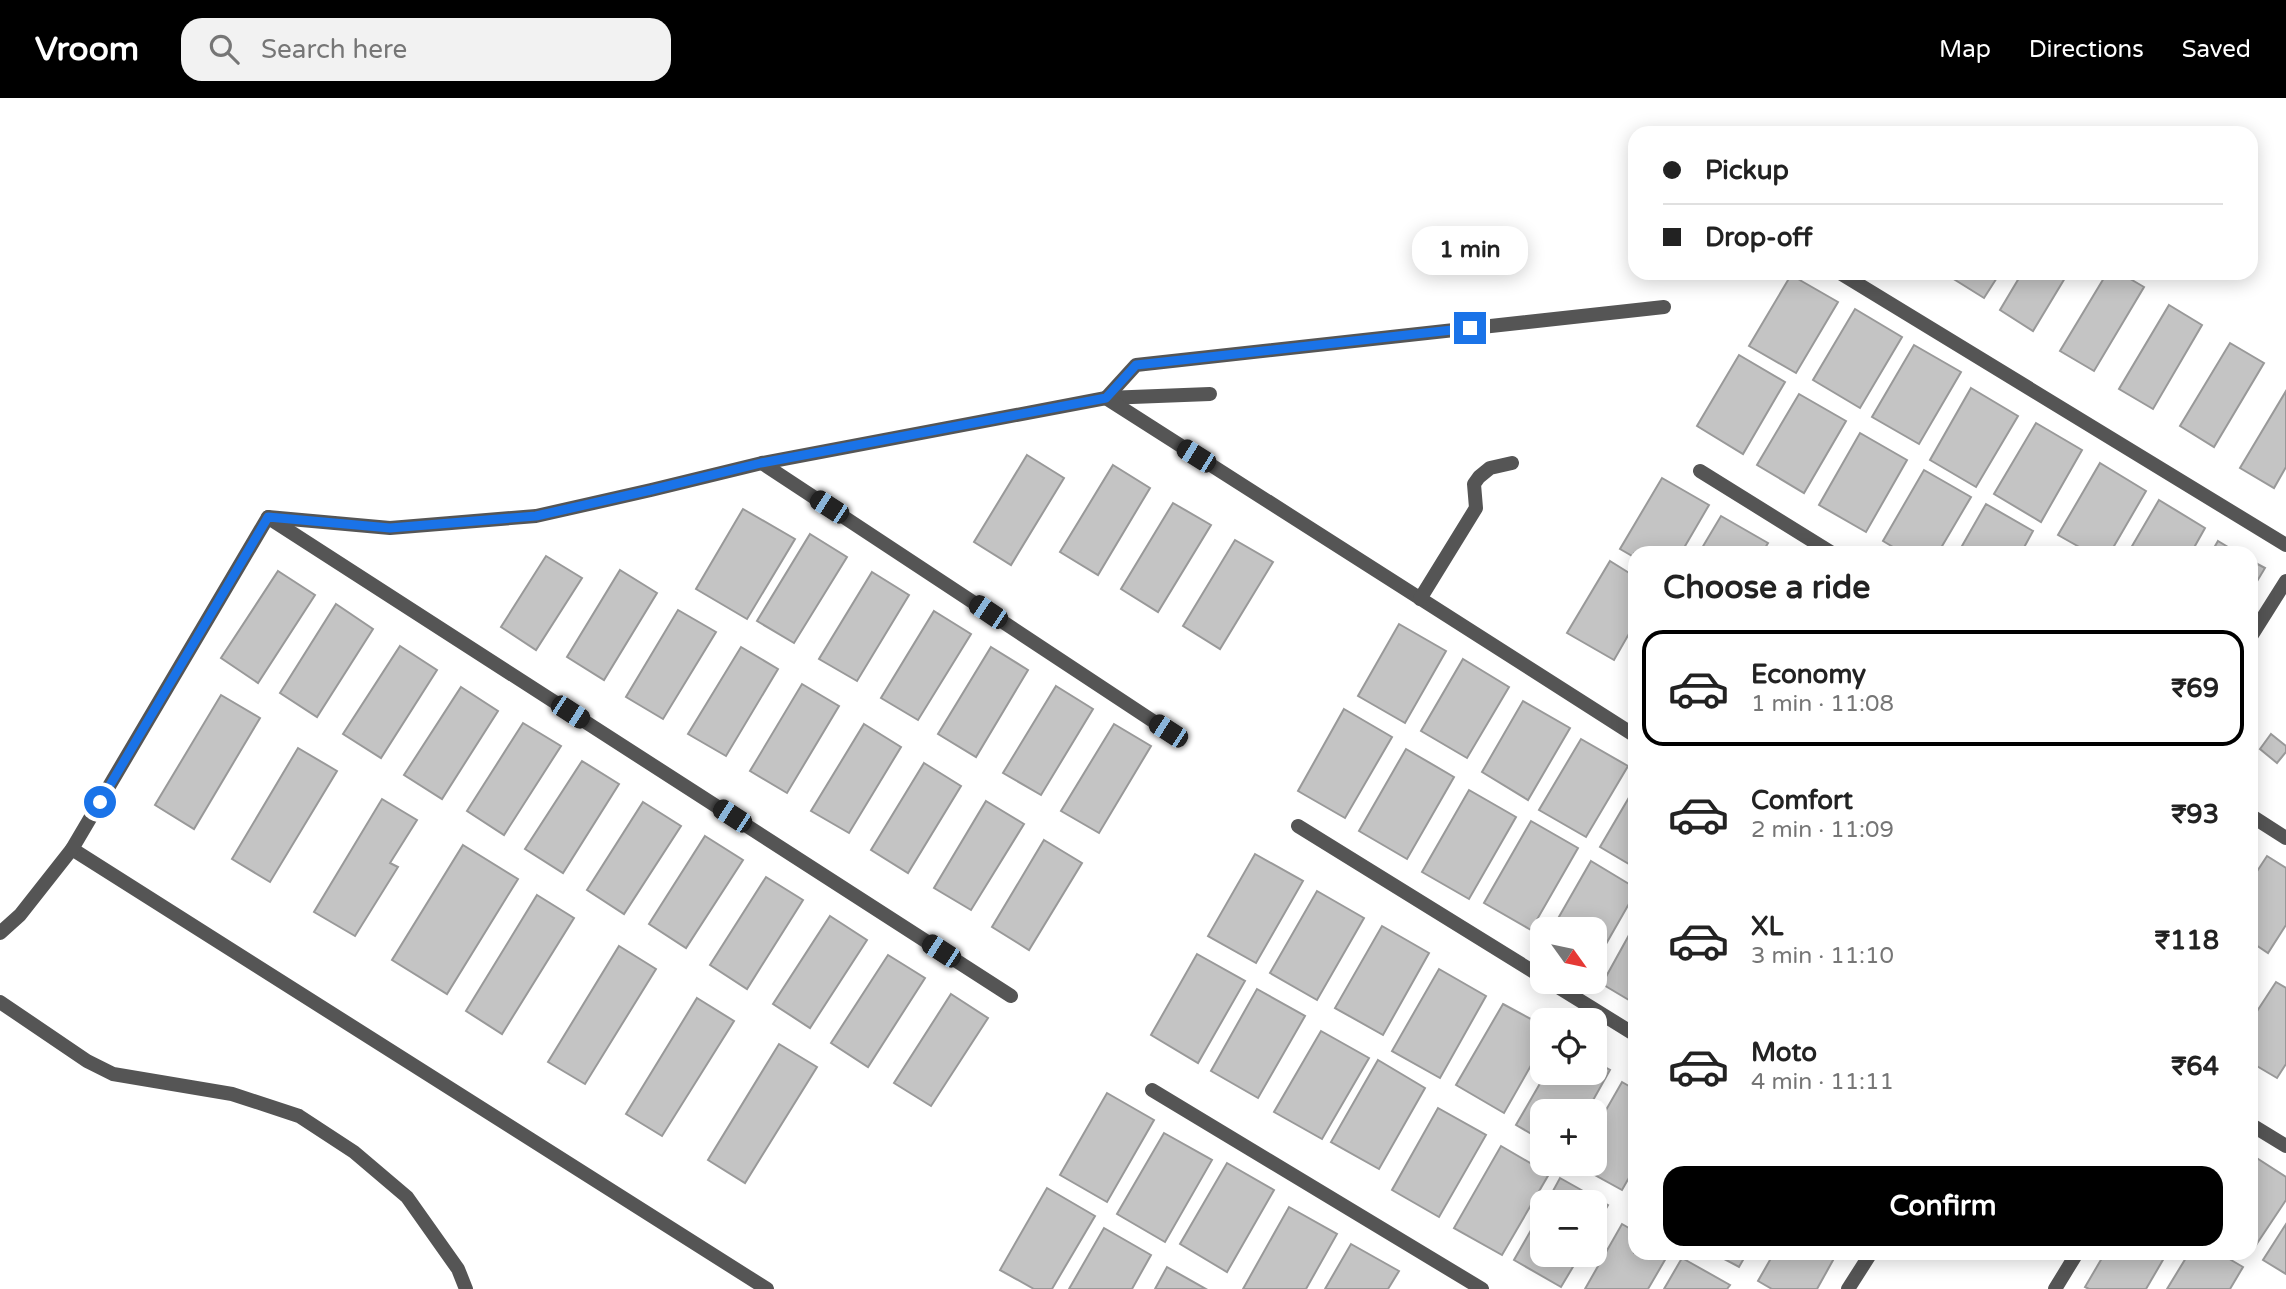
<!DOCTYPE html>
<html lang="en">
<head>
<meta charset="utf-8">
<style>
  :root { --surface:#fff; --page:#f2f2f2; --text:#222; --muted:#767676; --line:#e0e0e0; --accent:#000 }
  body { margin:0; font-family:"Varela Round",sans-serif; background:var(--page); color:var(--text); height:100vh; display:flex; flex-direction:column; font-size:26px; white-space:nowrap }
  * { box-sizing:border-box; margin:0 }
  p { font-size:23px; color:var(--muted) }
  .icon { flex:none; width:38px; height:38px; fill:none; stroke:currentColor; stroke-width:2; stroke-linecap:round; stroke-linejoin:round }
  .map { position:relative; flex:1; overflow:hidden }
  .sheet { position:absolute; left:1628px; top:448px; width:630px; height:714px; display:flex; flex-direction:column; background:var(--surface); border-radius:21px; box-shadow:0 4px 18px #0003 }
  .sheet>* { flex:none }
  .banner { position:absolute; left:1628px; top:28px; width:630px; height:154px; border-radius:21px; box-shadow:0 4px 18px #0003; display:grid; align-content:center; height:154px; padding:0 35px; background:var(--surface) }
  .needle { width:46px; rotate:123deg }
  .fabs { position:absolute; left:1530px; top:819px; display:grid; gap:14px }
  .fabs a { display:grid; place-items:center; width:77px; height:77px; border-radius:14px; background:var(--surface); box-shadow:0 4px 18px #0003; font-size:35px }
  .end { position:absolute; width:32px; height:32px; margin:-16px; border:9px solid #1a73e8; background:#fff; box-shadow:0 0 0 4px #fff }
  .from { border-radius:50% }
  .bubble { position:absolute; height:49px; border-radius:21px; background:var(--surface); box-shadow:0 4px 18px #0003; font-size:23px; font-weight:700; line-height:49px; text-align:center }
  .car { position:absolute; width:21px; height:42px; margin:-21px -10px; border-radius:9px; box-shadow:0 0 5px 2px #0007; background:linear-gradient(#222 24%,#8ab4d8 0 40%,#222 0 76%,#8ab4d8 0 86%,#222 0) }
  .banner b { display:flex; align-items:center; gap:24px; height:66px; font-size:26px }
  .banner b+b { border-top:2px solid var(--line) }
  .banner i { width:18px; height:18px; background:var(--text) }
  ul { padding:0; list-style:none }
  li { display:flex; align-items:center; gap:21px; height:116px; margin:0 14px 10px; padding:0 21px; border:4px solid transparent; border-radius:21px }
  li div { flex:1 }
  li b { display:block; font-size:26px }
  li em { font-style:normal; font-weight:700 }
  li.active { border-color:var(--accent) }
  li>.icon { width:63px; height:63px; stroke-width:1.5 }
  h2 { padding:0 35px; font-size:32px; line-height:84px }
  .action { display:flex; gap:14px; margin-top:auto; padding:14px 35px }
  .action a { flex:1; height:80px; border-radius:21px; background:var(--accent); color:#fff; font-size:28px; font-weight:700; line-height:80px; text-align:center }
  header { display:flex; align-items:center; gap:42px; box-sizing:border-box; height:98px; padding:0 35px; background:var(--accent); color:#fff }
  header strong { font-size:33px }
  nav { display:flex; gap:38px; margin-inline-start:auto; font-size:24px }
  .search { width:490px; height:63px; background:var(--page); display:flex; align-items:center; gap:18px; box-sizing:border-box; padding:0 24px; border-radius:21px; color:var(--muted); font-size:26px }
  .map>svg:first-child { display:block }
</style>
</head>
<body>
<header>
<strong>Vroom</strong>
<div class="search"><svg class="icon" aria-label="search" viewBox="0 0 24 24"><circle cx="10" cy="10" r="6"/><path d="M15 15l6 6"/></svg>Search here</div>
<nav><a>Map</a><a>Directions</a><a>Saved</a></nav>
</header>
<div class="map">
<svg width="2286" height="1191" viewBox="0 0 2286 1191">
  <rect width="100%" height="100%" fill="#fff"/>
  <g fill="#c4c4c4" stroke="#999" stroke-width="2">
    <path d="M1944,175H2000L1984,200Z"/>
    <path d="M2022,175H2068L2033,233L2000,212Z"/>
    <path d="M2107,175H2120L2144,189L2094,273L2060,253Z"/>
    <path d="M1791,177L1838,204L1796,275L1749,248Z"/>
    <path d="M2169,207L2202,227L2153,311L2119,291Z"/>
    <path d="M1855,211L1902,239L1860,310L1813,282Z"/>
    <path d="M2230,245L2264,265L2214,349L2180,328Z"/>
    <path d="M1914,247L1961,274L1919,346L1872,319Z"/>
    <path d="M1739,257L1785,284L1743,356L1697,328Z"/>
    <path d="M1971,290L2018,318L1976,389L1930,362Z"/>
    <path d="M2286,293V369L2274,390L2240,370Z"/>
    <path d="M1799,296L1846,323L1804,395L1757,367Z"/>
    <path d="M2036,325L2082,352L2041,424L1994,396Z"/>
    <path d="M1860,335L1907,362L1866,434L1819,407Z"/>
    <path d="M1027,357L1064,380L1011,467L974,444Z"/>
    <path d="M2100,365L2146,393L2110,455H2090L2058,437Z"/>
    <path d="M1113,367L1150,390L1098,477L1060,454Z"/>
    <path d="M1924,372L1971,399L1938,455H1903L1883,443Z"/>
    <path d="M1662,380L1709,407L1681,455H1634V459L1620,451Z"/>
    <path d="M2159,402L2205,430L2191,455H2128Z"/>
    <path d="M1173,405L1211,427L1158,514L1121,491Z"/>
    <path d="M1986,406L2033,433L2021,455H1958Z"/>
    <path d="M743,411L795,441L747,521L696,491Z"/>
    <path d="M1721,418L1768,445L1762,455H1699Z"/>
    <path d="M810,436L847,459L794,545L757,523Z"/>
    <path d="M1235,442L1273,464L1220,551L1183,528Z"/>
    <path d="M2218,443L2238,455H2211Z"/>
    <path d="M546,458L582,480L536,552L501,529Z"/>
    <path d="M2250,462L2265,470L2250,495Z"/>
    <path d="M1610,463L1634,478V527L1614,562L1567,535Z"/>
    <path d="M620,472L657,495L604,582L567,559Z"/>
    <path d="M278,473L315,497L258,585L221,560Z"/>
    <path d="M872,474L909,497L857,583L819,561Z"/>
    <path d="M336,506L373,531L317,619L280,595Z"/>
    <path d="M678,512L716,534L663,621L626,599Z"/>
    <path d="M934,513L971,536L918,622L881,600Z"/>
    <path d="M1399,526L1446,553L1405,625L1358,598Z"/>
    <path d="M400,548L437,572L381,660L343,636Z"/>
    <path d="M741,549L778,571L726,658L688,636Z"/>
    <path d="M991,549L1028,572L976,659L938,636Z"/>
    <path d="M1463,561L1509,589L1467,660L1421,633Z"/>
    <path d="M802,586L839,608L787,695L750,673Z"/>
    <path d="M1056,588L1093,611L1041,697L1003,675Z"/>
    <path d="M461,589L498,613L442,701L404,677Z"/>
    <path d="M221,597L260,620L194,731L155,707Z"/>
    <path d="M1523,603L1570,630L1528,702L1482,674Z"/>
    <path d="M1344,611L1392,639L1345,720L1298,693Z"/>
    <path d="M523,625L561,648L504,737L467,713Z"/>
    <path d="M864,626L901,649L849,735L811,713Z"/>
    <path d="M1114,626L1151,648L1099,735L1061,713Z"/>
    <path d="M2271,636L2286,648V654L2277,665L2260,651Z"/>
    <path d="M1581,641L1628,668L1586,739L1539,712Z"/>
    <path d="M298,650L337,673L270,784L232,761Z"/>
    <path d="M1406,651L1454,679L1407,761L1359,733Z"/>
    <path d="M582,663L619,686L563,775L525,751Z"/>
    <path d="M924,665L961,688L908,775L871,752Z"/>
    <path d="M1634,691V769L1600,749Z"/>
    <path d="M1469,692L1516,719L1469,801L1422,774Z"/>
    <path d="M382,701L417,722L390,765L398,769L355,838L314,814Z"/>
    <path d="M986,703L1024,726L971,812L934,790Z"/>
    <path d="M643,704L681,728L624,816L587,792Z"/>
    <path d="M1531,723L1578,750L1531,832L1484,805Z"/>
    <path d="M705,738L743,762L686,850L649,826Z"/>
    <path d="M1044,742L1082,765L1029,852L992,829Z"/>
    <path d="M463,747L518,781L447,896L392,862Z"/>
    <path d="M1255,756L1303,783L1256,865L1208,838Z"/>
    <path d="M2267,758L2286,770V827L2268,855L2250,843V784Z"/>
    <path d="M1591,763L1634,789V797L1594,867V831H1552Z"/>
    <path d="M766,779L803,802L747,891L710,867Z"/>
    <path d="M1317,793L1364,820L1317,902L1270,875Z"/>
    <path d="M537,797L574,820L502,936L466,913Z"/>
    <path d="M830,818L867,842L810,930L773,906Z"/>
    <path d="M1382,828L1429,855L1383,937L1335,910Z"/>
    <path d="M1634,828V905L1602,886Z"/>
    <path d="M619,848L656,871L585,986L548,964Z"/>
    <path d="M1197,856L1245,883L1198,965L1151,937Z"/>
    <path d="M888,857L925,880L868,969L831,945Z"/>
    <path d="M1439,871L1486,898L1440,980L1392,953Z"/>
    <path d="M2276,884L2286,890V966L2277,980L2250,964V924Z"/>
    <path d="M1257,891L1305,918L1258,1000L1211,973Z"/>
    <path d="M951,896L988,920L931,1008L894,985Z"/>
    <path d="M697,900L734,923L662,1038L626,1016Z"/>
    <path d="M1503,906L1542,927V948L1504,1015L1456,987Z"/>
    <path d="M1321,933L1369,960L1322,1041L1274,1014Z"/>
    <path d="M779,946L817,969L745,1085L708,1062Z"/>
    <path d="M1378,962L1425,990L1379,1071L1331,1044Z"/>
    <path d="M1594,963L1610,972L1587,1013H1542V1042L1516,1027L1546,975H1594Z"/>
    <path d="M1622,984L1634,991V1071L1622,1092L1575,1066H1594V1033Z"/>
    <path d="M1107,995L1154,1022L1107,1104L1060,1077Z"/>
    <path d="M1438,1010L1486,1037L1439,1119L1392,1092Z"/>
    <path d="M1164,1035L1212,1062L1165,1144L1117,1116Z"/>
    <path d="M1501,1048L1549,1076L1502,1157L1454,1130Z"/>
    <path d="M2252,1057L2286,1079V1102L2252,1153Z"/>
    <path d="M1227,1065L1274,1092L1227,1174L1180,1146Z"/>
    <path d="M1560,1080L1608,1107L1594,1131V1104H1547Z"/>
    <path d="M1047,1090L1095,1118L1052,1191H1034L1000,1172Z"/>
    <path d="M1289,1109L1337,1136L1306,1191H1243Z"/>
    <path d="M1542,1113V1157H1580L1561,1189L1514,1162Z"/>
    <path d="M1622,1126L1634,1133V1155H1669L1648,1191H1585Z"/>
    <path d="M2286,1126V1176L2263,1162Z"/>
    <path d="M1104,1130L1151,1157L1132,1191H1069Z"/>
    <path d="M1351,1146L1399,1173L1388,1191H1325Z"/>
    <path d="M1713,1155H1747L1739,1169Z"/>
    <path d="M1774,1155H1837L1817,1191H1772L1758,1183Z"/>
    <path d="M2105,1155H2167L2146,1191H2089L2085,1189Z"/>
    <path d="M2189,1155H2219L2243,1169L2230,1191H2167Z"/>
    <path d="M1682,1160L1730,1187L1727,1191H1664Z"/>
    <path d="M1167,1169L1206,1191H1155Z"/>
  </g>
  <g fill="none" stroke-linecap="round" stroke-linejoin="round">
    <g stroke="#555" stroke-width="14">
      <path d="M1840,175L2286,447"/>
      <path d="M1106,300L1136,267L1664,209"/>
      <path d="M1106,300L1210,296"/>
      <path d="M762,365L1168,633"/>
      <path d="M1700,373L1832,455"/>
      <path d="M268,419L390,430L536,418L651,392L762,365L1106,300L1634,637"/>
      <path d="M272,422L1011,898"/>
      <path d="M1420,501L1476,410L1474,386L1479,379L1490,370L1512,365"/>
      <path d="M2250,540L2286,483"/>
      <path d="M2250,717L2286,740"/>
      <path d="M1298,728L1542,879"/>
      <path d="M72,751L767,1191"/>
      <path d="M0,835L20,817L72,751L268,419"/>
      <path d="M1550,884L1634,936"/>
      <path d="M0,904L87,963L113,976L232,996L299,1018L354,1054L407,1099L458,1171L466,1191"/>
      <path d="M1152,992L1482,1191"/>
      <path d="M2250,1026L2286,1048"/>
      <path d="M1848,1191L1871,1155"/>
      <path d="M2055,1191L2077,1155"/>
    </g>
  </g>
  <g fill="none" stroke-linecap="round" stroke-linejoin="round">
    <path stroke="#1a73e8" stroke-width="9" d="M100,704L268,419L390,430L536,418L651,392L761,365L1106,300L1136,267L1470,230"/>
  </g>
</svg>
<div class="fabs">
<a><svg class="needle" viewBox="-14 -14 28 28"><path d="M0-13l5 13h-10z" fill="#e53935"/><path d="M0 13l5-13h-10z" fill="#767676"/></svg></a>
<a><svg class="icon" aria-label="locate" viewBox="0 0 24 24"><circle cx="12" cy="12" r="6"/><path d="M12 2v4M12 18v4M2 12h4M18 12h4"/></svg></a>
<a>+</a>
<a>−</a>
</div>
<i class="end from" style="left:100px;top:704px"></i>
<i class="end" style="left:1470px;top:230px"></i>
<div class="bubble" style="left:1412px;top:128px;width:116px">1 min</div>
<i class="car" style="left:1196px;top:358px;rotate:302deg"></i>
<i class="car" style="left:829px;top:409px;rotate:303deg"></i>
<i class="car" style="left:988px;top:514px;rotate:304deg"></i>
<i class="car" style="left:570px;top:614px;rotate:123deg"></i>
<i class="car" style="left:1168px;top:633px;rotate:303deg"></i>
<i class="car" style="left:732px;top:718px;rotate:303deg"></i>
<i class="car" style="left:941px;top:853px;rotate:303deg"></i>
<div class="banner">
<b><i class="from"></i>Pickup</b>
<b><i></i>Drop-off</b>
</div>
<section class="sheet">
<h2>Choose a ride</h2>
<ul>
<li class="active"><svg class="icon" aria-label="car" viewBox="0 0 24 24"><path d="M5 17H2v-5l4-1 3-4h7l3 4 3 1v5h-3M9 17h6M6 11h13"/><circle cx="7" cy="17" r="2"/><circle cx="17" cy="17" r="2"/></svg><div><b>Economy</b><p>1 min · 11:08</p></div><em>₹69</em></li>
<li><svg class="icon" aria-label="car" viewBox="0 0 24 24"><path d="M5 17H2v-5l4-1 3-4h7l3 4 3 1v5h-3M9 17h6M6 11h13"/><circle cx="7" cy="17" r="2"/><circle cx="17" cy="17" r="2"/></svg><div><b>Comfort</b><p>2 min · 11:09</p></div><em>₹93</em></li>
<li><svg class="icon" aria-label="car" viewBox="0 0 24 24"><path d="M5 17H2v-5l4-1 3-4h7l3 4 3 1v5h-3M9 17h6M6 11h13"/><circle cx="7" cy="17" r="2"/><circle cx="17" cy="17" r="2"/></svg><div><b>XL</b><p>3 min · 11:10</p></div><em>₹118</em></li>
<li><svg class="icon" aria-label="car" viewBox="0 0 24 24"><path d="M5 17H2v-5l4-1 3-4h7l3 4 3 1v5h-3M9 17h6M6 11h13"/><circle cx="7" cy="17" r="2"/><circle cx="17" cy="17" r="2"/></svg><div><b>Moto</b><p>4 min · 11:11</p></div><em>₹64</em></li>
</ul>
<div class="action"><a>Confirm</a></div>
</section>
</div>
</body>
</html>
